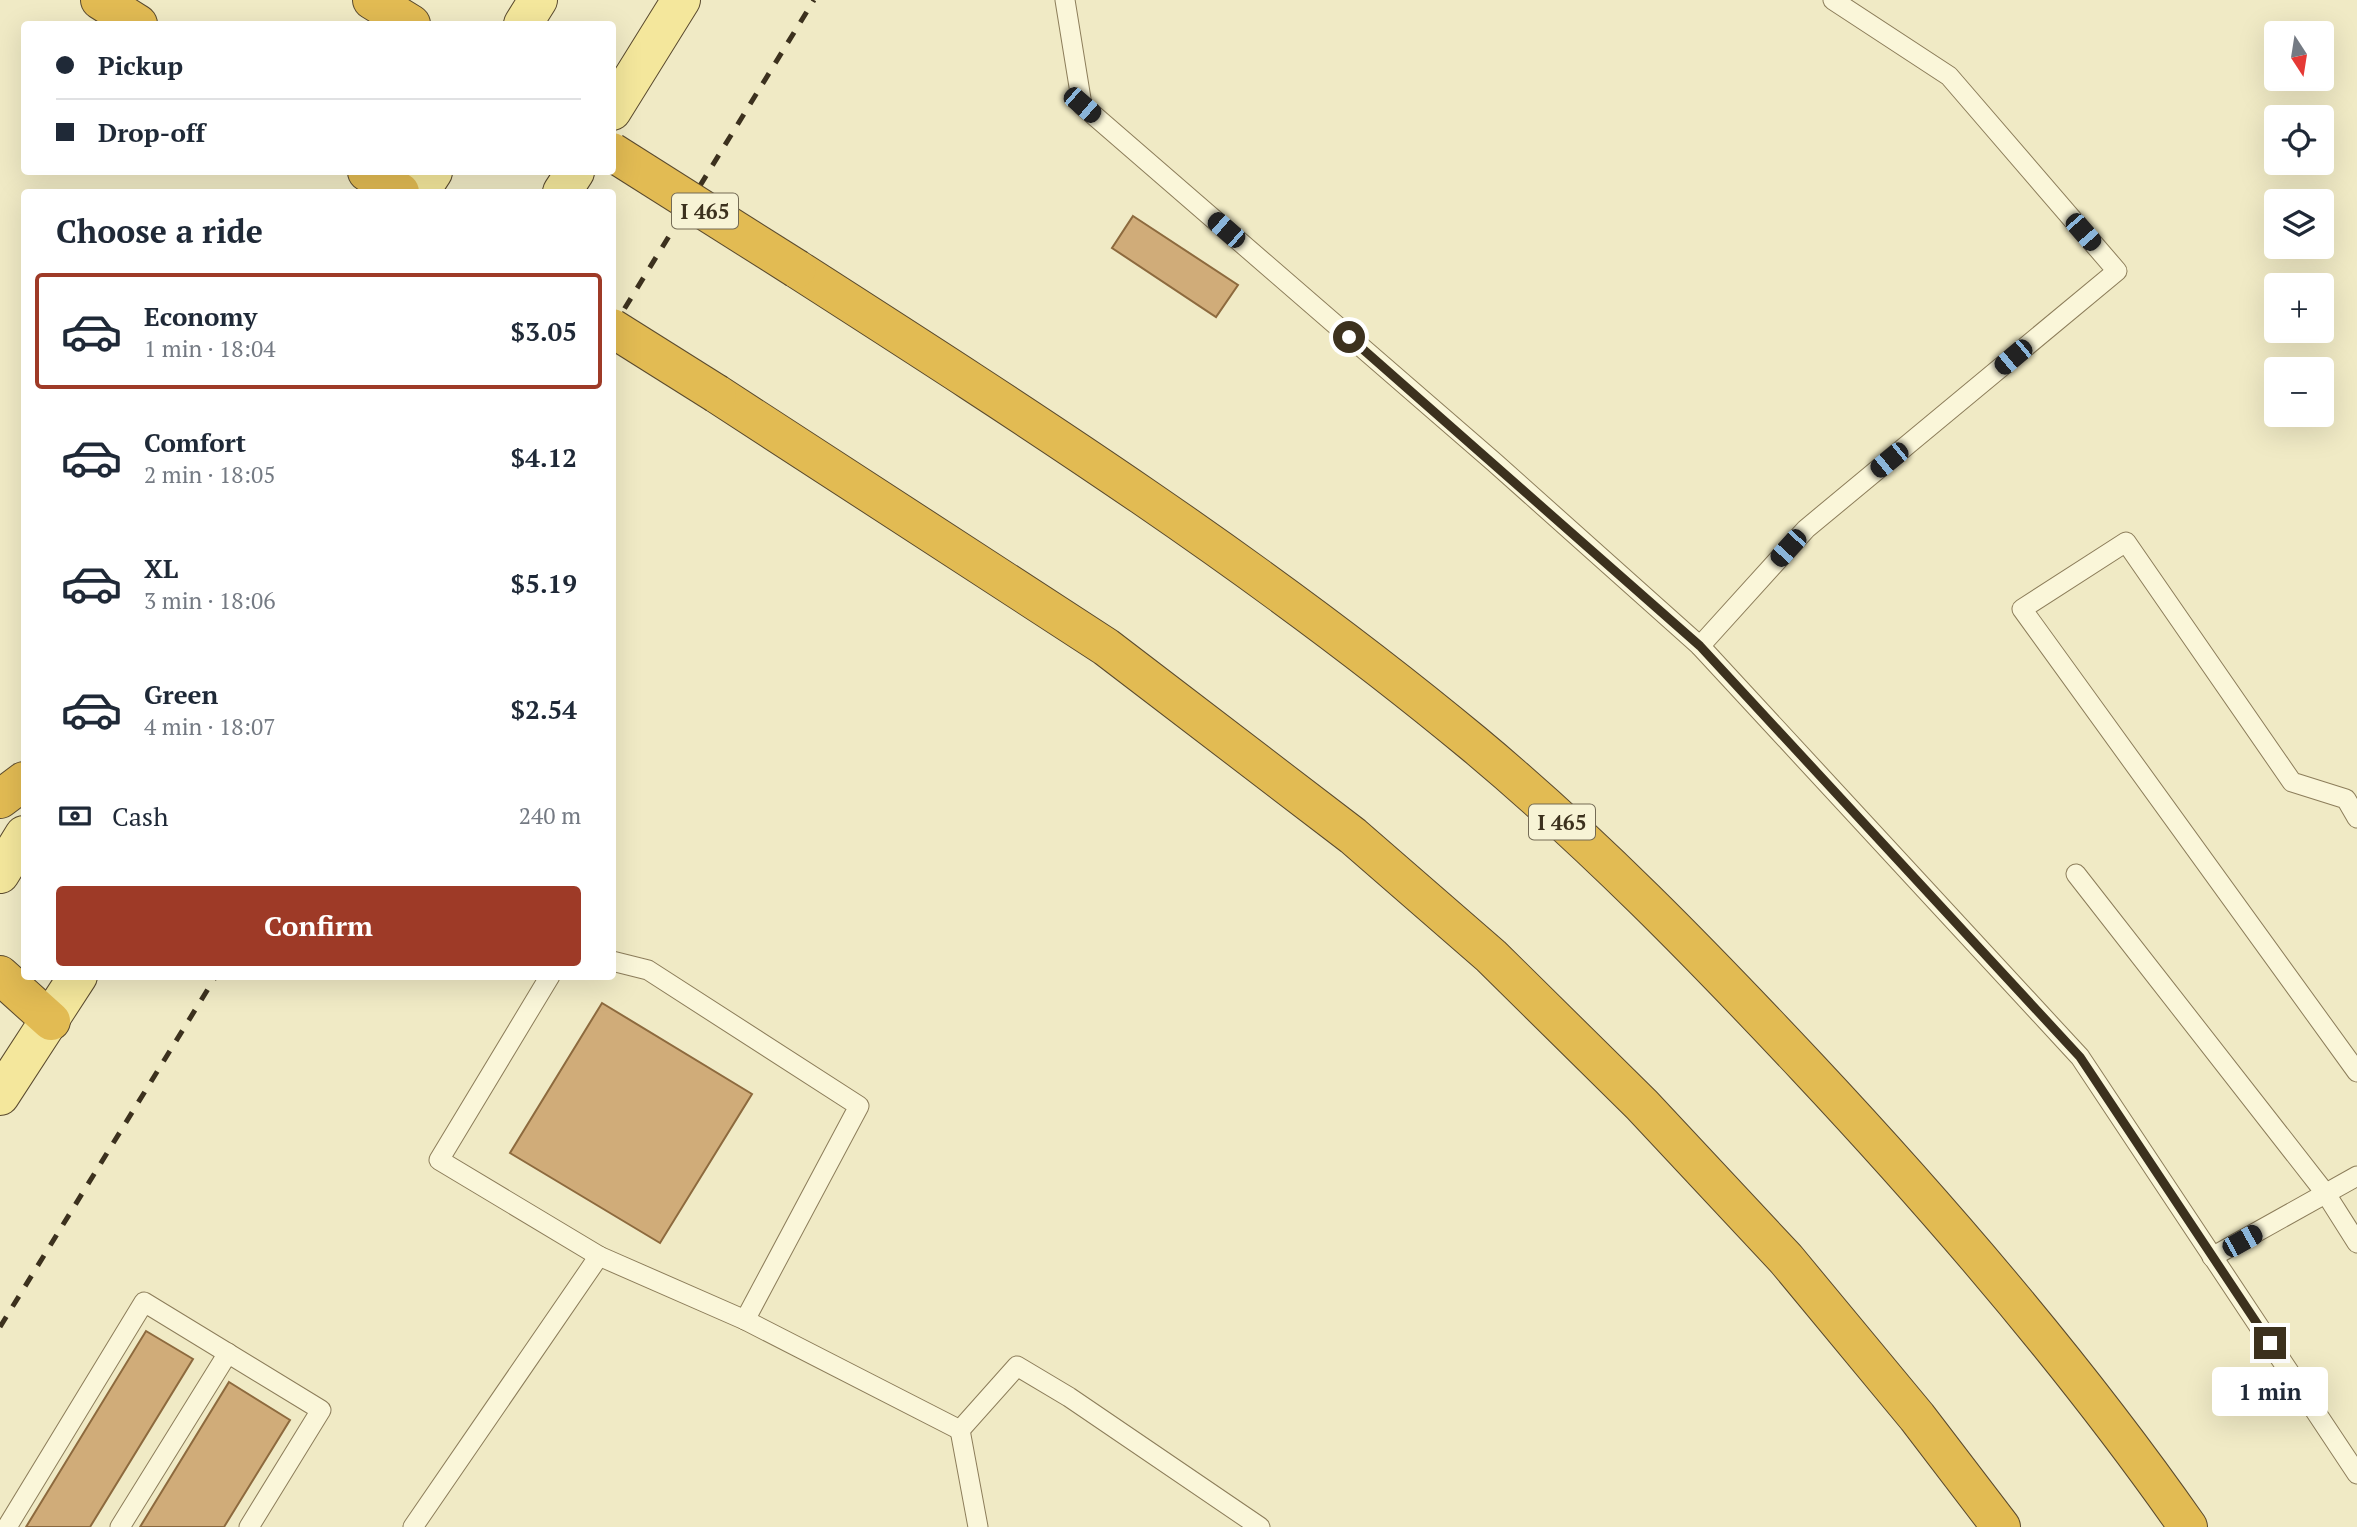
<!DOCTYPE html>
<html lang="en">
<head>
<meta charset="utf-8">
<style>
  :root { --surface:#fff; --page:#f2f2f3; --text:#1f2937; --muted:#747a83; --line:#e0e1e3; --accent:#9e3a27 }
  body { margin:0; font-family:"PT Serif",serif; background:var(--page); color:var(--text); height:100vh; display:flex; flex-direction:column; font-size:26px; white-space:nowrap }
  * { box-sizing:border-box; margin:0 }
  p { font-size:23px; color:var(--muted) }
  .icon { flex:none; width:38px; height:38px; fill:none; stroke:currentColor; stroke-width:2; stroke-linecap:round; stroke-linejoin:round }
  .map { position:relative; flex:1; overflow:hidden }
  .details { position:absolute; left:21px; top:189px; width:595px; height:791px; display:flex; flex-direction:column; background:var(--surface); border-radius:7px; box-shadow:0 7px 28px #0002 }
  .details>* { flex:none }
  .banner { position:absolute; left:21px; top:21px; width:595px; height:154px; border-radius:7px; box-shadow:0 7px 28px #0002; display:grid; align-content:center; height:154px; padding:0 35px; background:var(--surface) }
  .needle { width:46px; rotate:168deg }
  .tools { position:absolute; left:2264px; top:21px; display:grid; gap:14px }
  .tools a { display:grid; place-items:center; width:70px; height:70px; border-radius:7px; background:var(--surface); box-shadow:0 7px 28px #0002; font-size:35px }
  .end { position:absolute; width:32px; height:32px; margin:-16px; border:9px solid #3c311e; background:#fff; box-shadow:0 0 0 4px #fff }
  .from { border-radius:50% }
  .bubble { position:absolute; height:49px; border-radius:7px; background:var(--surface); box-shadow:0 7px 28px #0002; font-size:23px; font-weight:700; line-height:49px; text-align:center }
  .car { position:absolute; width:21px; height:42px; margin:-21px -10px; border-radius:9px; box-shadow:0 0 5px 2px #0007; background:linear-gradient(#222 24%,#8ab4d8 0 40%,#222 0 76%,#8ab4d8 0 86%,#222 0) }
  .banner b { display:flex; align-items:center; gap:24px; height:66px; font-size:26px }
  .banner b+b { border-top:2px solid var(--line) }
  .banner i { width:18px; height:18px; background:var(--text) }
  ul { padding:0; list-style:none }
  li { display:flex; align-items:center; gap:21px; height:116px; margin:0 14px 10px; padding:0 21px; border:4px solid transparent; border-radius:7px }
  li div { flex:1 }
  li b { display:block; font-size:26px }
  li em { font-style:normal; font-weight:700 }
  li.on { border-color:var(--accent) }
  li>.icon { width:63px; height:63px; stroke-width:1.5 }
  h2 { padding:0 35px; font-size:32px; line-height:84px }
  .pay { display:flex; align-items:center; gap:18px; height:77px; padding:0 35px; font-size:26px }
  .pay p { margin-inline-start:auto }
  .primary-button { display:flex; gap:14px; margin-top:auto; padding:14px 35px }
  .primary-button a { flex:1; height:80px; border-radius:7px; background:var(--accent); color:#fff; font-size:28px; font-weight:700; line-height:80px; text-align:center }
  .map>svg:first-child { display:block }
</style>
</head>
<body>
<div class="map">
<svg width="2357" height="1527" viewBox="0 0 2357 1527">
  <rect width="100%" height="100%" fill="#f0eac5"/>
  <g fill="#d0ac79" stroke="#8d6a3e" stroke-width="2">
    <path d="M1133,216L1238,285L1216,317L1112,248Z"/>
    <path d="M602,1003L752,1094L660,1243L510,1153Z"/>
    <path d="M146,1331L193,1359L90,1527H26Z"/>
    <path d="M229,1382L290,1420L224,1527H140Z"/>
  </g>
  <g fill="none" stroke-linecap="round" stroke-linejoin="round">
    <defs>
      <g id="service">
        <path d="M1065,0L1082,105L1494,462L1700,646"/>
        <path d="M1833,0L1949,76L2117,271L1806,529L1700,646L2080,1057L2357,1474"/>
        <path d="M2357,818L2346,799L2292,782L2126,542L2022,609L2357,1072"/>
        <path d="M2076,874L2326,1194L2357,1243"/>
        <path d="M612,961L648,970L859,1106L745,1320"/>
        <path d="M599,1256L745,1320L960,1430L1017,1366L1069,1397L1260,1527"/>
        <path d="M2212,1257L2357,1176"/>
        <path d="M960,1430L978,1527"/>
        <path d="M7,1527L144,1302L321,1410L249,1527"/>
        <path d="M120,1527L228,1353"/>
        <path d="M413,1527L599,1256L439,1160L550,976"/>
      </g>
      <g id="primary">
        <path d="M523,24L538,0"/>
        <path d="M612,111L681,0"/>
        <path d="M420,192L433,172"/>
        <path d="M562,192L575,172"/>
        <path d="M0,874L24,835"/>
        <path d="M0,1096L78,976"/>
      </g>
      <g id="motorway">
        <path d="M100,0L138,24"/>
        <path d="M372,0L411,24"/>
        <path d="M367,172L400,192"/>
        <path d="M797,269C1029,418 1261,567 1473,743C1592,842 1701,954 1807,1067C1943,1212 2074,1364 2188,1527"/>
        <path d="M717,394L1106,647L1353,836L1491,956L1642,1105L1786,1259L1917,1417L2001,1527"/>
        <path d="M0,799L24,781"/>
        <path d="M0,975L51,1021"/>
      </g>
    </defs>
    <use href="#service" stroke="#8c7d5a" stroke-width="21"/>
    <use href="#primary" stroke="#5a4a2e" stroke-width="40"/>
    <use href="#motorway" stroke="#5a4a2e" stroke-width="40"/>
    <use href="#service" stroke="#faf6d9" stroke-width="19"/>
    <use href="#primary" stroke="#f4e79c" stroke-width="38"/>
    <use href="#motorway" stroke="#e2bb53" stroke-width="38"/>
    <g stroke="#3c311e" stroke-width="5" stroke-dasharray="12 12" stroke-linecap="butt">
      <path d="M612,329L814,0"/>
      <path d="M0,1327L216,976"/>
    </g>
    <defs>
      <g id="motorway-bridge">
        <path d="M612,152L797,269"/>
        <path d="M612,328L717,394"/>
      </g>
    </defs>
    <use href="#motorway-bridge" stroke="#5a4a2e" stroke-width="40" stroke-linecap="butt"/>
    <use href="#motorway-bridge" stroke="#e2bb53" stroke-width="38"/>
  </g>
  <g fill="none" stroke-linecap="round" stroke-linejoin="round">
    <path stroke="#3c311e" stroke-width="9" d="M1349,337L1700,646L2080,1057L2270,1343"/>
  </g>
  <g text-anchor="middle" dominant-baseline="central" stroke-width="7" stroke-linejoin="round" paint-order="stroke">
    <g fill="#f7f3d5" stroke="#746b55" stroke-width="2">
      <rect x="672" y="193.5" width="66" height="35" rx="5"/>
      <rect x="1529" y="804.5" width="66" height="35" rx="5"/>
    </g>
    <g font-size="21" font-weight="bold" fill="#3c311e">
      <text x="705" y="211">I 465</text>
      <text x="1562" y="822">I 465</text>
    </g>
  </g>
</svg>
<div class="tools">
<a><svg class="needle" viewBox="-14 -14 28 28"><path d="M0-13l5 13h-10z" fill="#e53935"/><path d="M0 13l5-13h-10z" fill="#747a83"/></svg></a>
<a><svg class="icon" aria-label="locate" viewBox="0 0 24 24"><circle cx="12" cy="12" r="6"/><path d="M12 2v4M12 18v4M2 12h4M18 12h4"/></svg></a>
<a><svg class="icon" aria-label="layers" viewBox="0 0 24 24"><path d="M12 4l9 5-9 5-9-5zM3 14l9 5 9-5"/></svg></a>
<a>+</a>
<a>−</a>
</div>
<i class="end from" style="left:1349px;top:337px"></i>
<i class="end" style="left:2270px;top:1343px"></i>
<div class="bubble" style="left:2212px;top:1367px;width:116px">1 min</div>
<i class="car" style="left:1082px;top:105px;rotate:131deg"></i>
<i class="car" style="left:1226px;top:230px;rotate:311deg"></i>
<i class="car" style="left:2083px;top:232px;rotate:139deg"></i>
<i class="car" style="left:2013px;top:357px;rotate:230deg"></i>
<i class="car" style="left:1889px;top:460px;rotate:231deg"></i>
<i class="car" style="left:1788px;top:548px;rotate:222deg"></i>
<i class="car" style="left:2242px;top:1241px;rotate:61deg"></i>
<div class="banner">
<b><i class="from"></i>Pickup</b>
<b><i></i>Drop-off</b>
</div>
<section class="details">
<h2>Choose a ride</h2>
<ul>
<li class="on"><svg class="icon" aria-label="car" viewBox="0 0 24 24"><path d="M5 17H2v-5l4-1 3-4h7l3 4 3 1v5h-3M9 17h6M6 11h13"/><circle cx="7" cy="17" r="2"/><circle cx="17" cy="17" r="2"/></svg><div><b>Economy</b><p>1 min · 18:04</p></div><em>$3.05</em></li>
<li><svg class="icon" aria-label="car" viewBox="0 0 24 24"><path d="M5 17H2v-5l4-1 3-4h7l3 4 3 1v5h-3M9 17h6M6 11h13"/><circle cx="7" cy="17" r="2"/><circle cx="17" cy="17" r="2"/></svg><div><b>Comfort</b><p>2 min · 18:05</p></div><em>$4.12</em></li>
<li><svg class="icon" aria-label="car" viewBox="0 0 24 24"><path d="M5 17H2v-5l4-1 3-4h7l3 4 3 1v5h-3M9 17h6M6 11h13"/><circle cx="7" cy="17" r="2"/><circle cx="17" cy="17" r="2"/></svg><div><b>XL</b><p>3 min · 18:06</p></div><em>$5.19</em></li>
<li><svg class="icon" aria-label="car" viewBox="0 0 24 24"><path d="M5 17H2v-5l4-1 3-4h7l3 4 3 1v5h-3M9 17h6M6 11h13"/><circle cx="7" cy="17" r="2"/><circle cx="17" cy="17" r="2"/></svg><div><b>Green</b><p>4 min · 18:07</p></div><em>$2.54</em></li>
</ul>
<div class="pay"><svg class="icon" aria-label="cash" viewBox="0 0 24 24"><path d="M3 7h18v10H3z"/><circle cx="12" cy="12" r="2"/></svg>Cash<p>240 m</p></div>
<div class="primary-button"><a>Confirm</a></div>
</section>
</div>
</body>
</html>
